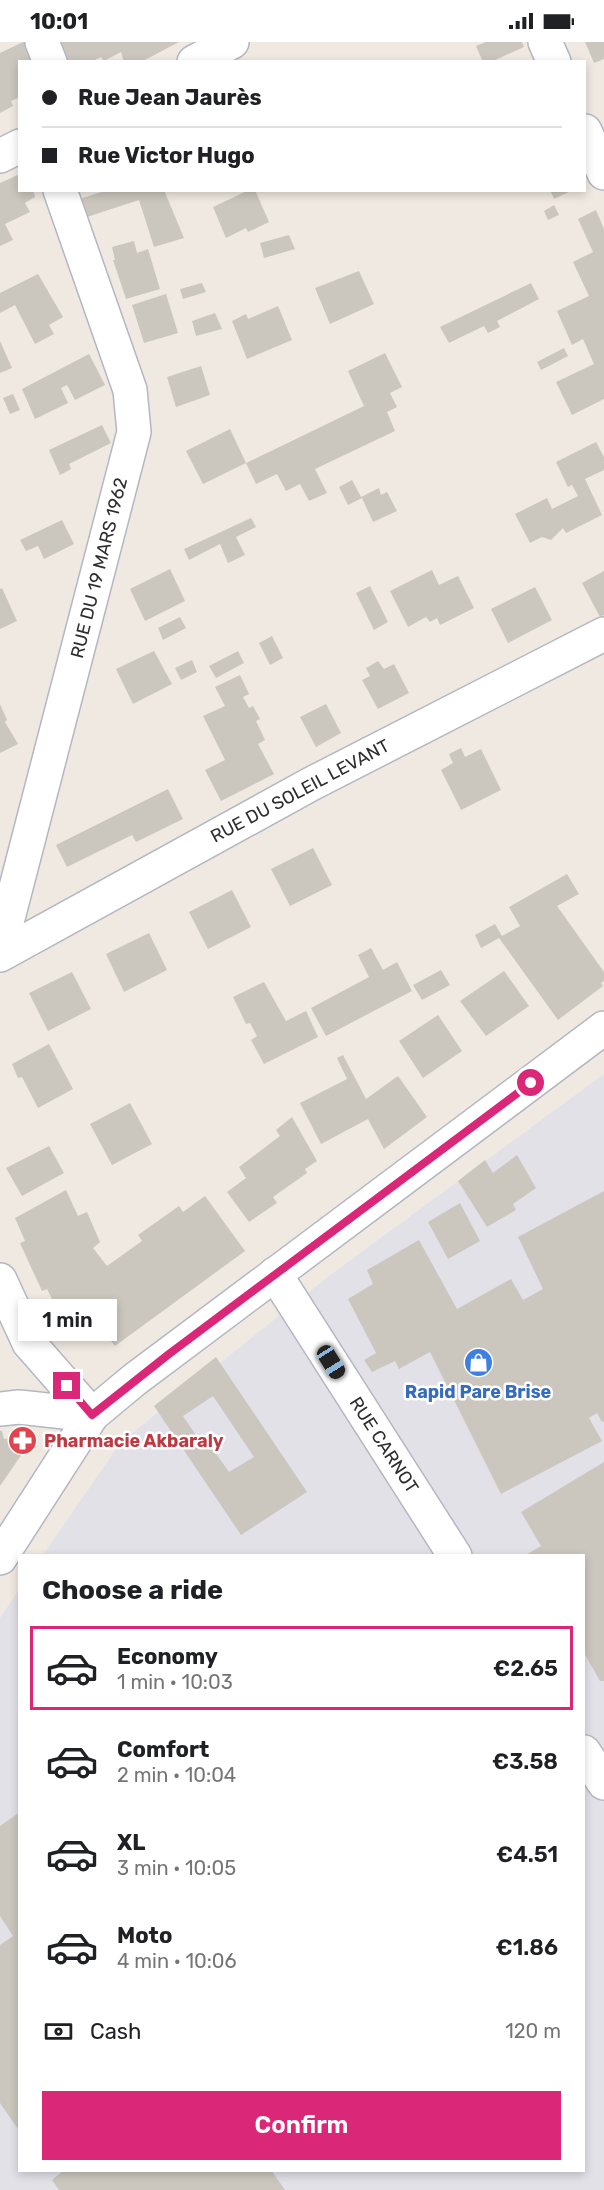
<!DOCTYPE html>
<html lang="en">
<head>
<meta charset="utf-8">
<style>
  :root { --surface:#fff; --page:#f6f6f6; --text:#202124; --muted:#757577; --line:#e0e0e0; --accent:#db2777 }
  body { margin:0; font-family:Rubik,sans-serif; background:var(--page); color:var(--text); height:100vh; display:flex; flex-direction:column; font-size:22px; white-space:nowrap }
  * { box-sizing:border-box; margin:0 }
  p { font-size:20px; color:var(--muted) }
  .icon { flex:none; width:33px; height:33px; fill:none; stroke:currentColor; stroke-width:2; stroke-linecap:round; stroke-linejoin:round }
  .map { position:relative; flex:1; overflow:hidden }
  .drawer { position:absolute; left:18px; top:1512px; width:567px; height:618px; display:flex; flex-direction:column; background:var(--surface); border-radius:0px; box-shadow:0 3px 9px #0003 }
  .drawer>* { flex:none }
  .hud { position:absolute; left:18px; top:18px; width:568px; height:132px; border-radius:0px; box-shadow:0 3px 9px #0003; display:grid; align-content:center; height:132px; padding:0 24px; background:var(--surface) }
  .end { position:absolute; width:27px; height:27px; margin:-14px; border:8px solid #db2777; background:#fff; box-shadow:0 0 0 3px #fff }
  .from { border-radius:50% }
  .bubble { position:absolute; height:42px; border-radius:0px; background:var(--surface); box-shadow:0 3px 9px #0003; font-size:20px; font-weight:600; line-height:42px; text-align:center }
  .car { position:absolute; width:18px; height:36px; margin:-18px -9px; border-radius:8px; box-shadow:0 0 4px 2px #0007; background:linear-gradient(#222 24%,#8ab4d8 0 40%,#222 0 76%,#8ab4d8 0 86%,#222 0) }
  .hud b { display:flex; align-items:center; gap:21px; height:57px; font-size:22px }
  .hud b+b { border-top:2px solid var(--line) }
  .hud i { width:15px; height:15px; background:var(--text) }
  ul { padding:0; list-style:none }
  li { display:flex; align-items:center; gap:18px; height:84px; margin:0 12px 9px; padding:0 12px; border:3px solid transparent; border-radius:0px }
  li div { flex:1 }
  li b { display:block; font-size:22px }
  li em { font-style:normal; font-weight:600 }
  li.active { border-color:var(--accent) }
  li>.icon { width:54px; height:54px; stroke-width:1.5 }
  h2 { padding:0 24px; font-size:27px; line-height:72px }
  .pay { display:flex; align-items:center; gap:15px; height:66px; padding:0 24px; font-size:22px }
  .pay p { margin-inline-start:auto }
  .button { display:flex; gap:12px; margin-top:auto; padding:12px 24px }
  .button a { flex:1; height:69px; border-radius:0px; background:var(--accent); color:#fff; font-size:24px; font-weight:600; line-height:69px; text-align:center }
  .status { display:flex; justify-content:space-between; align-items:center; height:42px; padding:0 30px; background:var(--surface); direction:ltr }
  .status svg { height:16px; fill:currentColor }
  .map>svg:first-child { display:block }
</style>
</head>
<body>
<div class="status"><b>10:01</b><svg viewBox="0 0 49 12"><path d="M0 12V9h3v3zM5 12V6h3v6zM10 12V3h3v9zM15 12V0h3v12zM26 1h20v11H26zM47 4h2v5h-2z"/></svg></div>
<div class="map">
<svg width="604" height="2148" viewBox="0 0 604 2148">
  <rect width="100%" height="100%" fill="#efe9e1"/>
  <path fill="#e3e1e8" d="M604,1032V2148H0V1576L19,1548L20,2128H584V1514L43,1513L121,1400L329,1234Z"/>
  <g fill="#cbc7bf" fill-rule="evenodd">
    <path d="M23,0H179L141,20H124L121,10L104,19L101,15L91,20H68L66,16L59,20H20V55L11,59L13,64L0,71V11Z"/>
    <path d="M486,0H522L524,5L491,20H483L476,4Z"/>
    <path d="M585,0H604V17L594,21Z"/>
    <path d="M20,132V148H33L35,155L25,161L30,170L5,182L13,198L0,204V141Z"/>
    <path d="M108,148H164L184,196L154,205L139,158L87,175L79,157Z"/>
    <path d="M249,148H255L269,180L248,190L246,186L226,196L213,165Z"/>
    <path d="M550,148H573L554,157Z"/>
    <path d="M554,163L559,173L548,178L544,169Z"/>
    <path d="M596,168L604,187V357L572,373L556,340L594,322L583,297L572,303L557,269L589,254L573,220L593,210L578,177Z"/>
    <path d="M289,193L295,207L264,216L260,201Z"/>
    <path d="M134,199L137,211L148,207L160,247L126,257L113,218H115L112,205Z"/>
    <path d="M359,229L374,262L330,282L315,246Z"/>
    <path d="M38,232L63,275L49,283L54,292L35,302L15,263L0,271V251Z"/>
    <path d="M202,241L206,250L183,257L180,247Z"/>
    <path d="M531,241L539,257L497,279L500,285L488,291L484,284L449,301L440,285Z"/>
    <path d="M166,252L178,291L144,301L132,263Z"/>
    <path d="M278,264L292,298L247,317L232,279L246,272L248,277Z"/>
    <path d="M215,271L222,287L196,294L192,279Z"/>
    <path d="M0,299L12,326L0,331Z"/>
    <path d="M564,306L568,314L541,328L537,320Z"/>
    <path d="M385,311L402,345L390,351L397,365L387,370L395,389L315,427L327,451L309,459L300,442L286,449L277,432L256,442L246,421L203,442L186,409L230,387L246,421L364,364L348,329Z"/>
    <path d="M89,312L105,343L75,358L67,343L61,346L68,361L35,377L22,347Z"/>
    <path d="M201,324L210,353L176,365L167,335Z"/>
    <path d="M13,352L20,368L10,372L3,356Z"/>
    <path d="M102,383L111,401L69,422L71,427L60,433L49,408Z"/>
    <path d="M596,400L604,415V428L585,437L602,473L566,491L563,486L551,498L542,495L530,501L515,472L547,456L552,467L578,454L572,443L568,445L556,420Z"/>
    <path d="M352,438L361,455L379,446L381,453L387,450L397,469L373,480L362,456L348,463L339,445Z"/>
    <path d="M251,476L256,485L236,495L245,513L228,521L220,502L189,518L184,507Z"/>
    <path d="M62,478L74,502L44,517L38,504L26,509L20,498Z"/>
    <path d="M170,527L185,559L145,579L130,547Z"/>
    <path d="M432,528L439,543L458,534L474,566L440,583L437,576L430,580L426,575L408,585L390,549Z"/>
    <path d="M604,529V573L600,575L582,541Z"/>
    <path d="M370,544L388,580L374,588L356,551Z"/>
    <path d="M535,545L552,578L508,601L491,567Z"/>
    <path d="M2,546L17,579L0,587V547Z"/>
    <path d="M180,575L186,586L163,598L158,586Z"/>
    <path d="M272,594L283,616L270,623L259,601Z"/>
    <path d="M154,609L172,642L133,662L116,627Z"/>
    <path d="M238,609L244,621L216,636L209,624Z"/>
    <path d="M192,618L197,630L181,638L175,626Z"/>
    <path d="M378,619L384,627L394,622L409,651L378,667L362,638L370,634L366,626Z"/>
    <path d="M240,633L249,652L243,655L249,666L253,664L260,677L256,679L265,698L258,702L274,732L221,759L205,728L225,718L203,674L225,664L215,645Z"/>
    <path d="M0,662L7,678L5,680L18,702L0,711Z"/>
    <path d="M326,662L341,691L316,705L300,675Z"/>
    <path d="M461,706L465,715L481,707L501,748L461,768L441,728L453,721L449,712Z"/>
    <path d="M168,747L183,777L136,800L132,793L67,825L56,803Z"/>
    <path d="M313,806L332,843L290,864L271,827Z"/>
    <path d="M567,832L579,852L557,864L604,930V939L601,941L603,944L558,978L499,896L481,906L475,893L495,882L502,894L520,884L509,865Z"/>
    <path d="M232,848L251,885L208,907L189,870Z"/>
    <path d="M149,891L167,928L124,950L106,912Z"/>
    <path d="M371,906L383,928L397,920L412,949L326,994L311,966L369,935L358,913Z"/>
    <path d="M441,928L450,943L422,958L413,943Z"/>
    <path d="M504,929L529,964L486,994L460,959Z"/>
    <path d="M72,930L91,967L48,989L29,951Z"/>
    <path d="M264,940L286,979L306,969L318,995L264,1022L251,998L257,994L250,981L246,982L233,955Z"/>
    <path d="M438,973L462,1009L423,1036L399,999Z"/>
    <path d="M49,1002L73,1047L38,1066L22,1035L18,1036L12,1022Z"/>
    <path d="M343,1013L366,1057L398,1034L427,1075L384,1107L368,1077L321,1102L300,1061L347,1037L337,1016Z"/>
    <path d="M130,1061L152,1102L112,1123L90,1082Z"/>
    <path d="M292,1075L317,1119L305,1127L307,1131L273,1155L277,1161L249,1180L227,1150L246,1136L239,1125L280,1094L276,1088Z"/>
    <path d="M49,1104L64,1131L22,1154L6,1126Z"/>
    <path d="M517,1113L536,1146L513,1162L516,1168L487,1185L458,1139L485,1118L493,1131Z"/>
    <path d="M66,1148L78,1174L87,1170L100,1200L93,1206L107,1224L142,1199L138,1193L179,1164L183,1170L205,1154L245,1209L115,1304L104,1291L91,1299L80,1285L70,1289L59,1272L53,1275L46,1260L52,1257L47,1247L42,1249L20,1201L25,1199L15,1176Z"/>
    <path d="M604,1149V1379L602,1380L597,1371L589,1376L602,1399L501,1452L430,1310L399,1327L395,1319L372,1330L364,1318L376,1311L348,1257L373,1242L367,1228L419,1198L457,1267L511,1237L523,1258L543,1247L518,1195Z"/>
    <path d="M460,1161L480,1199L448,1217L428,1180Z"/>
    <path d="M216,1315L307,1450L241,1493L154,1364ZM213,1354L254,1415L229,1430L207,1399L202,1402L183,1374Z"/>
    <path d="M0,1389H2L4,1397L12,1396L22,1412L0,1444Z"/>
    <path d="M604,1420V1639H600L584,1611V1514H524L541,1504L521,1470Z"/>
    <path d="M20,1770V2090L0,2061V1903L13,1894L0,1874V1784Z"/>
    <path d="M64,2128H271L285,2148H59L52,2138Z"/>
  </g>
  <g fill="none" stroke-linecap="round" stroke-linejoin="round">
    <defs>
      <g id="minor">
        <path d="M42,0L50,20"/>
        <path d="M545,0L554,20"/>
        <path d="M194,20L232,0"/>
        <path d="M585,89L604,131"/>
        <path d="M0,114L20,104"/>
        <path d="M0,907L134,390L130,348L60,148"/>
        <path d="M0,913L311,742L604,592"/>
        <path d="M275,1232L455,1514"/>
        <path d="M0,1238L29,1301L92,1373"/>
        <path d="M0,1367L19,1365L92,1373"/>
        <path d="M0,1516L92,1373L134,1338L604,986"/>
        <path d="M584,1710L604,1741"/>
      </g>
    </defs>
    <use href="#minor" stroke="#b4b7c1" stroke-width="36"/>
    <use href="#minor" stroke="#fff" stroke-width="33"/>
  </g>
  <g fill="none" stroke-linecap="round" stroke-linejoin="round">
    <path stroke="#db2777" stroke-width="8" d="M67,1344L92,1373L169,1312L531,1041"/>
  </g>
  <defs>
    <symbol id="shop-disc" viewBox="-11 -11 22 22"><circle r="9.5" fill="#3f7fe0" stroke="#fff"/><path d="M-5-2.5h2.3a2.7 3.5 0 0 1 5.4 0H5L5.5 6h-11ZM-1.5-2.5h3a1.5 2.3 0 0 0-3 0Z" fill="#fff"/></symbol>
    <symbol id="pharmacy-disc" viewBox="-11 -11 22 22"><circle r="9.5" fill="#e0444e" stroke="#fff"/><path d="M-2-6h4v4h4v4h-4v4h-4v-4h-4v-4h4Z" fill="#fff"/></symbol>
  </defs>
  <g fill-rule="evenodd">
    <use href="#shop-disc" x="462" y="1304" width="33" height="33"/>
    <use href="#pharmacy-disc" x="6" y="1382" width="33" height="33"/>
  </g>
  <g text-anchor="middle" dominant-baseline="central" stroke-width="5" stroke-linejoin="round" paint-order="stroke">
    <g font-size="18" fill="#2e2e2e" stroke="#fff">
      <text transform="translate(99 526) rotate(-76)">RUE DU 19 MARS 1962</text>
      <text transform="translate(300 749) rotate(-28)">RUE DU SOLEIL LEVANT</text>
      <text transform="translate(384 1403) rotate(57)">RUE CARNOT</text>
    </g>
    <g font-size="18" font-weight="bold" fill="#366cbe" stroke="#fff">
      <text x="478" y="1350">Rapid Pare Brise</text>
    </g>
    <g font-size="18" font-weight="bold" fill="#be3a42" stroke="#fff" text-anchor="start">
      <text x="44" y="1399">Pharmacie Akbaraly</text>
    </g>
  </g>
</svg>
<i class="end from" style="left:531px;top:1041px"></i>
<i class="end" style="left:67px;top:1344px"></i>
<div class="bubble" style="left:18px;top:1257px;width:99px">1 min</div>
<i class="car" style="left:331px;top:1320px;rotate:148deg"></i>
<div class="hud">
<b><i class="from"></i>Rue Jean Jaurès</b>
<b><i></i>Rue Victor Hugo</b>
</div>
<section class="drawer">
<h2>Choose a ride</h2>
<ul>
<li class="active"><svg class="icon" aria-label="car" viewBox="0 0 24 24"><path d="M5 17H2v-5l4-1 3-4h7l3 4 3 1v5h-3M9 17h6M6 11h13"/><circle cx="7" cy="17" r="2"/><circle cx="17" cy="17" r="2"/></svg><div><b>Economy</b><p>1 min · 10:03</p></div><em>€2.65</em></li>
<li><svg class="icon" aria-label="car" viewBox="0 0 24 24"><path d="M5 17H2v-5l4-1 3-4h7l3 4 3 1v5h-3M9 17h6M6 11h13"/><circle cx="7" cy="17" r="2"/><circle cx="17" cy="17" r="2"/></svg><div><b>Comfort</b><p>2 min · 10:04</p></div><em>€3.58</em></li>
<li><svg class="icon" aria-label="car" viewBox="0 0 24 24"><path d="M5 17H2v-5l4-1 3-4h7l3 4 3 1v5h-3M9 17h6M6 11h13"/><circle cx="7" cy="17" r="2"/><circle cx="17" cy="17" r="2"/></svg><div><b>XL</b><p>3 min · 10:05</p></div><em>€4.51</em></li>
<li><svg class="icon" aria-label="car" viewBox="0 0 24 24"><path d="M5 17H2v-5l4-1 3-4h7l3 4 3 1v5h-3M9 17h6M6 11h13"/><circle cx="7" cy="17" r="2"/><circle cx="17" cy="17" r="2"/></svg><div><b>Moto</b><p>4 min · 10:06</p></div><em>€1.86</em></li>
</ul>
<div class="pay"><svg class="icon" aria-label="cash" viewBox="0 0 24 24"><path d="M3 7h18v10H3z"/><circle cx="12" cy="12" r="2"/></svg>Cash<p>120 m</p></div>
<div class="button"><a>Confirm</a></div>
</section>
</div>
</body>
</html>
